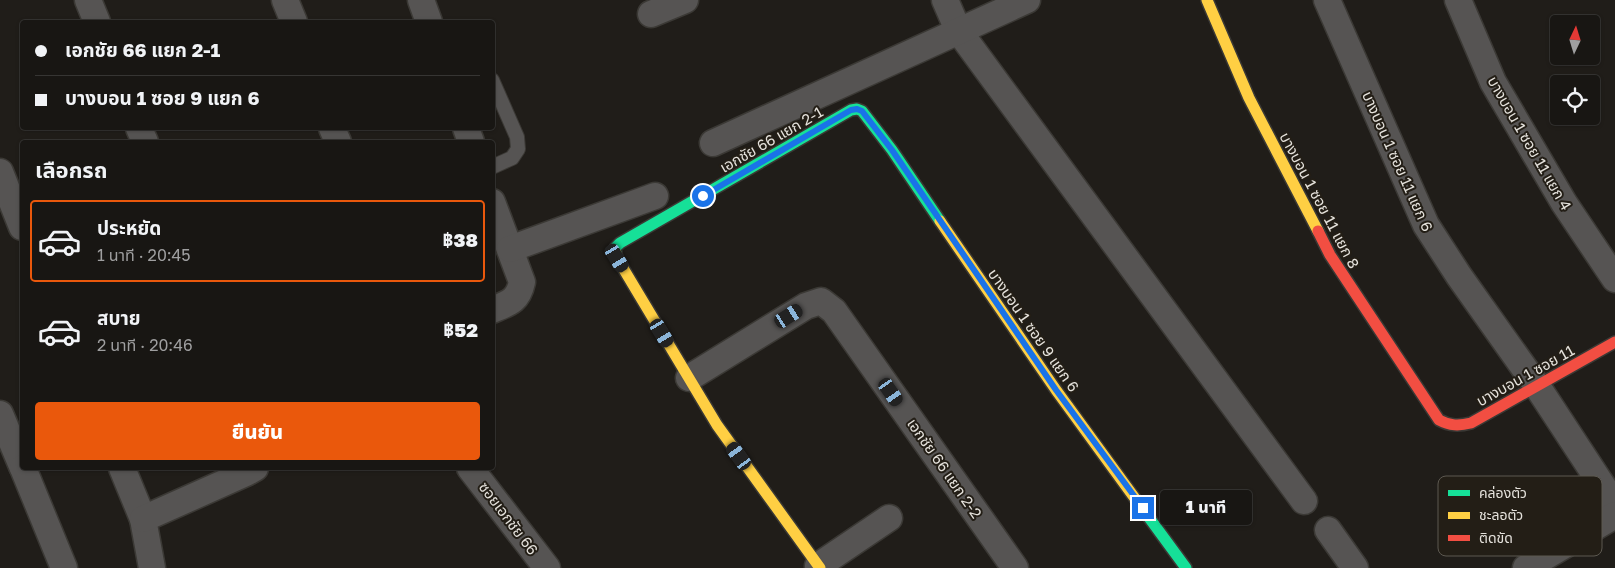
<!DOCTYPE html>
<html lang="th">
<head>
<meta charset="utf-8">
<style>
  :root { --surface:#181613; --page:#211f1c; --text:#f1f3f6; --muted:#9f9fa0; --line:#363533; --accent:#ea580c }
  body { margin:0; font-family:"Golos Text","Noto Sans Thai",sans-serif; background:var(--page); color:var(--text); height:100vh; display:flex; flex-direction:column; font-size:19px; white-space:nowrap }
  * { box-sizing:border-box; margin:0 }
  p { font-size:16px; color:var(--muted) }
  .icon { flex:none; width:28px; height:28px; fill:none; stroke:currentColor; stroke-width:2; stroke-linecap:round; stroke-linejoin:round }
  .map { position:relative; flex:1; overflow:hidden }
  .sheet { position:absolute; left:20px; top:140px; width:475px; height:330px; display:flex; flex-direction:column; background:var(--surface); border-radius:5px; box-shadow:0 1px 4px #0004,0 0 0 1px var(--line) }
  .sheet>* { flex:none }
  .guide { position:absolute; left:20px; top:20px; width:475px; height:110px; border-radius:5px; box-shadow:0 1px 4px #0004,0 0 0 1px var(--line); display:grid; align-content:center; height:110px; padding:0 15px; background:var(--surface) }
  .needle { width:32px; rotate:4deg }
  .fabs { position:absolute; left:1550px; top:15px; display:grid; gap:10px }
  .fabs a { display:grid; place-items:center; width:50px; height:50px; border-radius:5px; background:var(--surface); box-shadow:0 1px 4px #0004,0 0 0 1px var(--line); font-size:25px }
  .end { position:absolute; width:22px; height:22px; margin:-11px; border:6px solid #1a73e8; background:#fff; box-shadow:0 0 0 2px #fff }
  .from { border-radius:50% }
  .bubble { position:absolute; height:35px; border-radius:5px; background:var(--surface); box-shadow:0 1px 4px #0004,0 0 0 1px var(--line); font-size:16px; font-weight:800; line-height:35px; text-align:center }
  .car { position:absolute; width:15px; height:30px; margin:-15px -8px; border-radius:6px; box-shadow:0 0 4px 1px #0007; background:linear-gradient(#222 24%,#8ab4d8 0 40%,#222 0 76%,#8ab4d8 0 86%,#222 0) }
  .guide b { display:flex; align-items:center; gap:18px; height:48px; font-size:19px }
  .guide b+b { border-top:1px solid var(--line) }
  .guide i { width:12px; height:12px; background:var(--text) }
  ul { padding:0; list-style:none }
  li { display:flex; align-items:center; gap:15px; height:82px; margin:0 10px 8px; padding:0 5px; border:2px solid transparent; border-radius:5px }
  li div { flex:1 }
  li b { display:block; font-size:19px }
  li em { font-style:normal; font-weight:800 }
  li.on { border-color:var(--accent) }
  li>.icon { width:45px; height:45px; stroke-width:1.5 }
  h2 { padding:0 15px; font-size:22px; line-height:60px }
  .action { display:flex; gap:10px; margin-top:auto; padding:10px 15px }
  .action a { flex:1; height:58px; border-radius:5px; background:var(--accent); color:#fff; font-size:20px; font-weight:800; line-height:58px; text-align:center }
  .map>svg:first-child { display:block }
</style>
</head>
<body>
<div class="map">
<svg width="1615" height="568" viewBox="0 0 1615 568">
  <rect width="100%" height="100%" fill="#201d19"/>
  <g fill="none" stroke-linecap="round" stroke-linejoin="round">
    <defs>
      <path id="lane" d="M492,80L517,137L518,149L512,158L492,167"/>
      <g id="street">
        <path d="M88,0L97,22"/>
        <path d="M285,0L294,22"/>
        <path d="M421,0L429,22"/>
        <path d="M945,0L958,30L1304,501"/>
        <path d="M1327,0L1426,225L1459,276L1537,386L1615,505"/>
        <path d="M1458,0L1493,82L1564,203L1615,279"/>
        <path d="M651,14L685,0"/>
        <path d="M139,128L145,142"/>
        <path d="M332,128L338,142"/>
        <path d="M466,128L471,142"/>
        <path d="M713,143L1027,0"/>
        <path d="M0,172L22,227"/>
        <path d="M492,202L522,282C518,301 509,303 492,310"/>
        <path d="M510,249L655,196"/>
        <path d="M689,378L806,306L821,301L834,311L1015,568"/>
        <path d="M0,414L22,466"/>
        <path d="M23,468L64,568"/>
        <path d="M122,468L143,519L152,568"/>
        <path d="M470,468L547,568"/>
        <path d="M143,519L246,473L255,468"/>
        <path d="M1328,530L1355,568"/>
        <path d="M818,566L889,518"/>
        <path d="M1526,568L1615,515"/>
      </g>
      <g id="fast">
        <path d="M616,253L615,248L620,243L851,110L857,109L862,111L892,150L940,221"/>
        <path d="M1142,508L1186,568"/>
      </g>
      <g id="slow">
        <path d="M1207,0L1249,98L1318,231"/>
        <path d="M940,221L1056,390L1142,508"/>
        <path d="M616,253L617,258L717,425L820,568"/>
      </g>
      <path id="jam" d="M1318,231L1330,255L1439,420C1450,426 1459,426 1471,423L1615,342"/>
    </defs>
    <use href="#lane" stroke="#3b3935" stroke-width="16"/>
    <use href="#street" stroke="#3b3935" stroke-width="29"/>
    <use href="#fast" stroke="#3b3935" stroke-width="14"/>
    <use href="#slow" stroke="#3b3935" stroke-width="14"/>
    <use href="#jam" stroke="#3b3935" stroke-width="14"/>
    <use href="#lane" stroke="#565453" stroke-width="14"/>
    <use href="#street" stroke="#565453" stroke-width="26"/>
    <use href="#fast" stroke="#16e098" stroke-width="11"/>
    <use href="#slow" stroke="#ffcf43" stroke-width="11"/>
    <use href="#jam" stroke="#f24e42" stroke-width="11"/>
  </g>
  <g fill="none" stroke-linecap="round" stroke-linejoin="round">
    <path stroke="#1a73e8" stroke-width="6" d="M703,196L851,110L857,109L862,111L892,150L1056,390L1143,508"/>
  </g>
  <g text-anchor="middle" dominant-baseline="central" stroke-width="4" stroke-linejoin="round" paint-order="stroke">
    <g font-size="15" fill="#e5e2dc" stroke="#231e16">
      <text transform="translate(771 139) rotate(-30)">เอกชัย 66 แยก 2-1</text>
      <text transform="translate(1530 143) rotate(60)">บางบอน 1 ซอย 11 แยก 4</text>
      <text transform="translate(1398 161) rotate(66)">บางบอน 1 ซอย 11 แยก 6</text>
      <text transform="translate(1320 200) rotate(62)">บางบอน 1 ซอย 11 แยก 8</text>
      <text transform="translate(1034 330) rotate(55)">บางบอน 1 ซอย 9 แยก 6</text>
      <text transform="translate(1525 375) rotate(-29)">บางบอน 1 ซอย 11</text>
      <text transform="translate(945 468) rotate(55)">เอกชัย 66 แยก 2-2</text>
      <text transform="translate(509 518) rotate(53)">ซอยเอกชัย 66</text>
    </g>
  </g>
  <rect x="1438" y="476" width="164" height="80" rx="8" fill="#231e16" stroke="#5d5951" stroke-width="1"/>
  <rect x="1448" y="490" width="22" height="6" fill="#16e098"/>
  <rect x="1448" y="512" width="22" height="7" fill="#ffcf43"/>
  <rect x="1448" y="535" width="22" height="6" fill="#f24e42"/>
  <g font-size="14" fill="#e5e2dc">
    <text x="1479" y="498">คล่องตัว</text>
    <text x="1479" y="520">ชะลอตัว</text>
    <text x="1479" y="543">ติดขัด</text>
  </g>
</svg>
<div class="fabs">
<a><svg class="needle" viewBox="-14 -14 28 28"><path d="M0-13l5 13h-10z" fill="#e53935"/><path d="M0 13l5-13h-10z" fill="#9f9fa0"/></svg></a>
<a><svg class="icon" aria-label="locate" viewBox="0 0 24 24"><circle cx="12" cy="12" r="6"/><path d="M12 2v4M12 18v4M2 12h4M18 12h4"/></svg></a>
</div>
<i class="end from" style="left:703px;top:196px"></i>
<i class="end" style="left:1143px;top:508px"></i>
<div class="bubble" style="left:1160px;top:490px;width:92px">1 นาที</div>
<i class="car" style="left:617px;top:258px;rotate:149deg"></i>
<i class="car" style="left:789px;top:316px;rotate:58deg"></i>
<i class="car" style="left:662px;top:333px;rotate:149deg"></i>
<i class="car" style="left:891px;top:392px;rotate:145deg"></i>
<i class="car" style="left:739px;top:456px;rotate:324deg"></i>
<div class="guide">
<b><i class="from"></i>เอกชัย 66 แยก 2-1</b>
<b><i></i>บางบอน 1 ซอย 9 แยก 6</b>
</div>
<section class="sheet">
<h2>เลือกรถ</h2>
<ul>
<li class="on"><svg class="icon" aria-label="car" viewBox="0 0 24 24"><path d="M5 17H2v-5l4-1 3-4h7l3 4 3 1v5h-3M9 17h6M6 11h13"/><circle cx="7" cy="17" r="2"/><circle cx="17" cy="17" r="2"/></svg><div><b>ประหยัด</b><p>1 นาที · 20:45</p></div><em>฿38</em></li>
<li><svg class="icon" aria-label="car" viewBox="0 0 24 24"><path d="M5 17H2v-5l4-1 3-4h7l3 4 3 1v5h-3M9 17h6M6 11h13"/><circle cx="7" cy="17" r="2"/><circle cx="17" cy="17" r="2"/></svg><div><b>สบาย</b><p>2 นาที · 20:46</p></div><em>฿52</em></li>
</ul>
<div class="action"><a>ยืนยัน</a></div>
</section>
</div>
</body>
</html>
